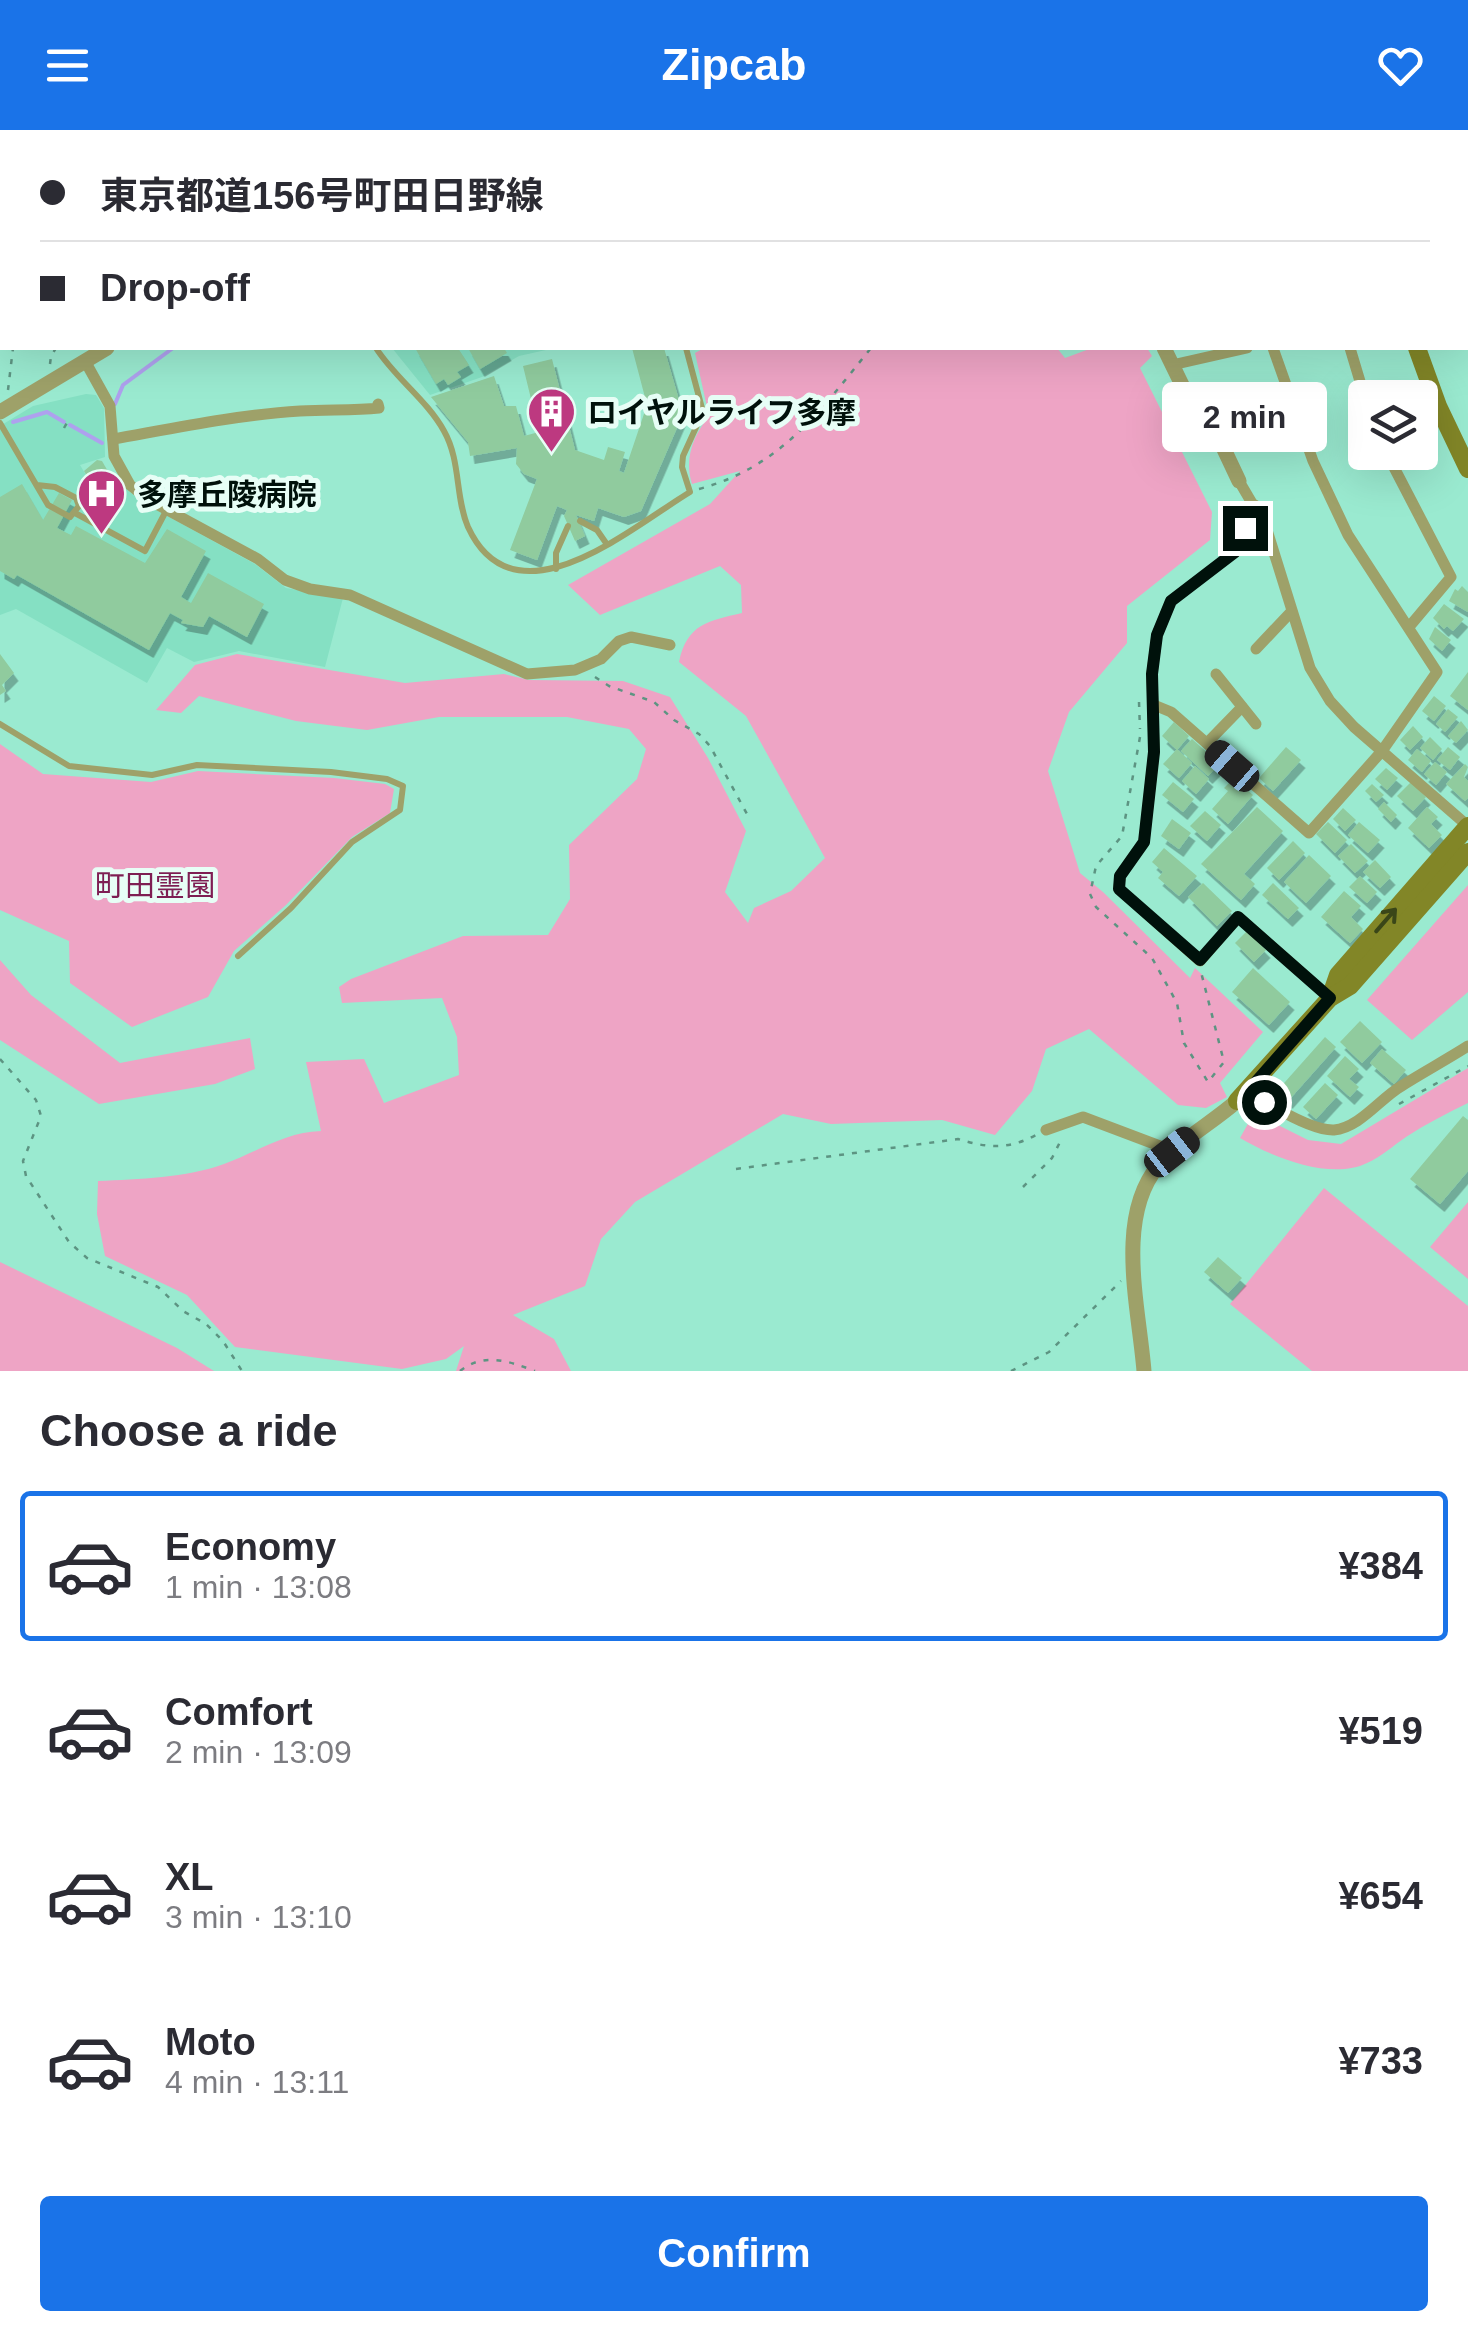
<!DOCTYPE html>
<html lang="en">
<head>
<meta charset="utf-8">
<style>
  :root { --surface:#fff; --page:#f2f2f3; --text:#2b2b33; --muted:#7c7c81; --line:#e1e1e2; --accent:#1a73e8 }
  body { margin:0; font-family:Arial,"Noto Sans JP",sans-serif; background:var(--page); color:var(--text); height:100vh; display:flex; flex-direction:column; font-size:38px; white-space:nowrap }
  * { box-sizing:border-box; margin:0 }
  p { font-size:32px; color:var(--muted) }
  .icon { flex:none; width:55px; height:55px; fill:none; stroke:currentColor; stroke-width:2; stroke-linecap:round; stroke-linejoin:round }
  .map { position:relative; height:1241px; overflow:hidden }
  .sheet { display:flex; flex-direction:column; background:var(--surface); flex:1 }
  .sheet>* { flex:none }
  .banner { position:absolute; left:0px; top:0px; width:1470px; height:220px; box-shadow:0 10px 40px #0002; display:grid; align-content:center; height:220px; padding:0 40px; background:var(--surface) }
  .fabs { position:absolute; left:1348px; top:250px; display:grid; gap:20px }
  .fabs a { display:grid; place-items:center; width:90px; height:90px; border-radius:10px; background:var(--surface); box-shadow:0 10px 40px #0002; font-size:50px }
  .end { position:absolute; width:45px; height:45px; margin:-22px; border:12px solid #00110b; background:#fff; box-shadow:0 0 0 5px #fff }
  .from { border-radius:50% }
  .bubble { position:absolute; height:70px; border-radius:10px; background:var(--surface); box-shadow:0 10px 40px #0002; font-size:32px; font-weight:600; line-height:70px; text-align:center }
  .car { position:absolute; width:30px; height:60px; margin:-30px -15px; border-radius:12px; box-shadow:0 0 8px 2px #0007; background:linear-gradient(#222 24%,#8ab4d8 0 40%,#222 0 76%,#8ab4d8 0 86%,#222 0) }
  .banner b { display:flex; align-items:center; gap:35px; height:95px; font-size:38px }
  .banner b+b { border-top:2px solid var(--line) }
  .banner i { width:25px; height:25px; background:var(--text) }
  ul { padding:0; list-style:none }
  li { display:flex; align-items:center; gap:30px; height:150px; margin:0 20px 15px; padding:0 20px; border:5px solid transparent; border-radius:10px }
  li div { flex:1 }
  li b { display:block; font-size:38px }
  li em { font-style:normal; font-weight:600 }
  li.selected { border-color:var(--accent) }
  li>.icon { width:90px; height:90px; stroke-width:1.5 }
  h2 { padding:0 40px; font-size:45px; line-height:120px }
  .primary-button { display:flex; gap:20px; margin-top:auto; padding:20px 40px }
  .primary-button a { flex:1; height:115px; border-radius:10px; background:var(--accent); color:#fff; font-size:40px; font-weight:600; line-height:115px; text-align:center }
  header { display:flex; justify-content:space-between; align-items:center; height:130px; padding:0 40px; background:var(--accent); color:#fff; font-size:45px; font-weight:600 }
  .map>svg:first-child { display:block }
</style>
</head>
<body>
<header><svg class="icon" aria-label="menu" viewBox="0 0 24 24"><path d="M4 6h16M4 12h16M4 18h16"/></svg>Zipcab<svg class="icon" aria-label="heart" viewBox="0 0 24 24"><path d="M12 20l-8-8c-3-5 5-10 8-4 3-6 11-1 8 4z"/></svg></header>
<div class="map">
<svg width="1468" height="1241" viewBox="0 0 1468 1241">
  <defs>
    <filter id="shadow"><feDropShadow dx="4.5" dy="8" stdDeviation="0" flood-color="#0004"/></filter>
  </defs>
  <rect width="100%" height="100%" fill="#9aead0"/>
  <g fill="#85e0c3">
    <path d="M392,218H555L519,226L482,247L430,265Z"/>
    <path d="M86,264L96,265L104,278L105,327L80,335L105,377L126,359L147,375L255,434L286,458L343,468L325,537L239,521L194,532L167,518L147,553L16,479L0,485V296L33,276Z"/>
  </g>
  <g fill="#eea4c5">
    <path d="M639,0H1171L639,2Z"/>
    <path d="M704,218H1057L1065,228L1092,218H1147L1152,226L1140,238L1212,382L1210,410L1127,476V513L1069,582L1048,641L1080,743L1103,762L1190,848L1195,838L1263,902L1220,953L1227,967L1206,978L1178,975L1089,899L1046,919L1032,961L995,1005L942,990L831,994L783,984L635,1072L601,1109L585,1156L513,1185L554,1209L571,1241H456L464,1216L446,1229L402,1239L235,1217L187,1165L105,1126L97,1084L98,1051C139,1049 186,1048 224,1034C257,1022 285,1002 321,1001L306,932L364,929L384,973L459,945L457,907L442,868L342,873L339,857L351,849L463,806L548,805L570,769L569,715L637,649L646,619L629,599L567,587H439L367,600L296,591L199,566L181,583L156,580L195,535L237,524L405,553L504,544L529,550L623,551L670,567L708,628L746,701L725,762L748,793L754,778L791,761L825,728L746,586L679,532C687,494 708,491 742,483L741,455L720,436L600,485L568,455L710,374L740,341L692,354C684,329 693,306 709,286L695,223Z"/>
    <path d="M0,614L43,644L151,652L198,641L334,648L385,654L394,659L390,683L352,707L286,775L234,821L208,867L132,897L70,853L69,811L0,780Z"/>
    <path d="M1468,755V862L1412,910L1367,870Z"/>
    <path d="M0,830L31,865L120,933L250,908L255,939L215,954L99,974L0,910Z"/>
    <path d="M1468,938V973C1447,983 1426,994 1406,1007C1394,1015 1381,1027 1367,1033C1331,1051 1272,1027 1240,1008L1254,983L1308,1010L1341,1014Z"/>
    <path d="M1324,1058L1468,1176V1241H1312L1230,1174Z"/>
    <path d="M1468,1072V1149L1430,1117Z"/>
    <path d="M0,1132L177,1218L214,1241H0Z"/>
  </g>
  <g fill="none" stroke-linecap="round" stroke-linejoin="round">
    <g stroke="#aea1ee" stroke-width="4">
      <path d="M382,2L386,0"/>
      <path d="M115,274L123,255L173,218"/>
      <path d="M13,292L47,282L64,292"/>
      <path d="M70,295L102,313"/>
    </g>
  </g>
  <g fill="#90cb9e" filter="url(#shadow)">
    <path d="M415,218H458L469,235L457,242L461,247L448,255L444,249L436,254Z"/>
    <path d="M468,218H504L507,223L480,239Z"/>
    <path d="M632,218H664L683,284L641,381L624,387L598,378L594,391L576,385L585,406L575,411L564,386L567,380L557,376L537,430L510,420L537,349L524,344L516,334L517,318L470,326L468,312L431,267L494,246L504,276H516L524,306L539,302L523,236L552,229L575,320L604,330L608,317L625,322L619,341L624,343L647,275Z"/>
    <path d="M97,330L102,331L113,350L95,360L84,341Z"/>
    <path d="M22,354L43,390L59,363L72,370L57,398L71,405L76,396L145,433L167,399L206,421L181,467L191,473L208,443L264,474L247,507L209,486L203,497L181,493L183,490L170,483L149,520L17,445L14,449L0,441V367Z"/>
    <path d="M1462,456L1468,462V482L1449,471L1455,459L1458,461Z"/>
    <path d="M1444,474L1464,489L1453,501L1447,496L1444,499L1433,488Z"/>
    <path d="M1435,497L1451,510L1442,521L1429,509Z"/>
    <path d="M0,524L14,543L2,555L6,561L0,565Z"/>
    <path d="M1468,542V580L1450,566Z"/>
    <path d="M1434,566L1446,576L1434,591L1422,581Z"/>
    <path d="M1448,579L1458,587L1445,602L1436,594Z"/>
    <path d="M1461,591L1468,600L1456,613L1448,606Z"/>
    <path d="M1174,592L1189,606L1177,620L1162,606Z"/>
    <path d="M1413,596L1423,607L1410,620L1400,610Z"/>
    <path d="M1430,607L1442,619L1433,630L1420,618Z"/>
    <path d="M1192,609L1220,634L1208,646L1181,621Z"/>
    <path d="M1286,617L1301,630L1273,661L1259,648Z"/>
    <path d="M1448,617L1460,627L1450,640L1437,630Z"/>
    <path d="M1177,619L1192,633L1179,648L1163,634Z"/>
    <path d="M1417,619L1431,631L1422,642L1408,630Z"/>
    <path d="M1435,632L1447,642L1436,655L1424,644Z"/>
    <path d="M1465,634L1468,637L1464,647L1468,651V668L1465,671L1446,654Z"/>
    <path d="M1195,636L1209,649L1196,664L1182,651Z"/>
    <path d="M1386,638L1398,648L1387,660L1375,649Z"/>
    <path d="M1234,648L1253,665L1228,694L1212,679L1228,661L1224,658Z"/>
    <path d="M1173,652L1194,669L1183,682L1162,665Z"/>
    <path d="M1411,652L1426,667L1413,681L1397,666Z"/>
    <path d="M1372,654L1384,665L1376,672L1365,661Z"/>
    <path d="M1384,672L1397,685L1391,692L1378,679Z"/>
    <path d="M1257,677L1283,701L1244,744L1255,754L1241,770L1201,734Z"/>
    <path d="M1427,677L1438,687L1431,694L1442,705L1429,718L1408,698Z"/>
    <path d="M1343,678L1356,690L1345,701L1333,689Z"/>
    <path d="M1205,681L1221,695L1207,711L1190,696Z"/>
    <path d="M1172,689L1191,703L1179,719L1161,706Z"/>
    <path d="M1328,692L1347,710L1335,723L1316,704Z"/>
    <path d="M1359,692L1380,710L1368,723L1348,705Z"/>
    <path d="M1293,711L1305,723L1279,750L1267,738Z"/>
    <path d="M1351,714L1368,731L1355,743L1338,726Z"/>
    <path d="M1164,718L1197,746L1179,766L1158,748L1163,742L1152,732Z"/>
    <path d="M1309,725L1331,746L1306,773L1284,752Z"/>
    <path d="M1375,730L1391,747L1380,758L1363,742Z"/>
    <path d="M1360,746L1377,762L1367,773L1349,757Z"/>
    <path d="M1203,753L1232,781L1217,796L1188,767Z"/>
    <path d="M1273,753L1299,778L1288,789L1262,765Z"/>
    <path d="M1344,761L1361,776L1351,787L1363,799L1350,813L1321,787Z"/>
    <path d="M1247,801L1266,820L1254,832L1235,813Z"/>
    <path d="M1253,838L1290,872L1269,895L1232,862Z"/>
    <path d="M1360,891L1382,912L1362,933L1340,912Z"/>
    <path d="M1325,907L1336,917L1288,971L1277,961Z"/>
    <path d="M1382,919L1406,940L1394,954L1370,933Z"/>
    <path d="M1345,926L1359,939L1349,949L1359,957L1350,967L1327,946Z"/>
    <path d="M1325,953L1338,965L1316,989L1303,977Z"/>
    <path d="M1463,986L1468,990V1041L1440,1074L1410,1049Z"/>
    <path d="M1218,1127L1242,1148L1228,1163L1204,1142Z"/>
  </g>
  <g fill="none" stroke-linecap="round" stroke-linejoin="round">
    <g stroke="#5d9482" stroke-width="2.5" stroke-dasharray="5 8" stroke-linecap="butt">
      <path d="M1355,0L1357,2"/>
      <path d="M44,2V0"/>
      <path d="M1329,2L1331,0"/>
      <path d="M50,234L51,226L56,218"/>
      <path d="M8,260L13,218"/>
      <path d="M64,298L68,291"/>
      <path d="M699,359C781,337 820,281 871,218"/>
      <path d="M595,547L609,556L654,572L674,590L699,604L710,616L747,684"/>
      <path d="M1139,572L1140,599"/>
      <path d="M1140,607L1122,706L1096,736L1090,764L1096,777L1152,828L1177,873L1184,913L1208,952L1224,932L1201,842"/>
      <path d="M0,929L36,970L41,986L23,1031L26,1046L69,1112L87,1128L158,1157L183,1181L206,1194L223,1211L242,1241"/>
      <path d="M1399,974L1468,936"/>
      <path d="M736,1039L958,1009C987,1018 1008,1020 1036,1005"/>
      <path d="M1023,1057L1052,1028L1062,1008"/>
      <path d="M460,1241C484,1222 508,1231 535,1241"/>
      <path d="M1011,1241L1049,1222L1121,1151"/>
    </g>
    <g stroke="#9ea169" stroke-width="6">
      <path d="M519,0L520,2"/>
      <path d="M376,218C395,248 427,270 444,301C461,331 455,367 468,397C515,499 632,397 690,362L682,337L683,326L703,282L686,218"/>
      <path d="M0,293L48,375L70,387L79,376L76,368L55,357L37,355"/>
      <path d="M75,383L145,421L166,381"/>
      <path d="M580,391L597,400L606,413"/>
      <path d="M556,439V423L568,396"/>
      <path d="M0,594L69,636L152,645L197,635L331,642L387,649L403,656L400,680L352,712L291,778L238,826"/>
    </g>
    <g stroke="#9ea169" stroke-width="11">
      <path d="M1244,0V2"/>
      <path d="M1350,218L1365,268"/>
      <path d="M85,231L110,276L114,326L130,355L149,370L258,429L285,450L310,459L350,465L527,544L575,540L601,529L619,511L631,507L670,515"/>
      <path d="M1172,235L1247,218"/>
      <path d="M113,309C175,298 237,285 300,281C326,279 352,281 379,278L378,274"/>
      <path d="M1386,322L1451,447L1409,497"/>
      <path d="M1239,351L1266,397L1310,538L1330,571L1354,597L1468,696"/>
      <path d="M1255,375L1235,422L1171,471L1157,505L1152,543L1154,622L1144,712L1120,746L1119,759L1200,831L1238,787L1330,868"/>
      <path d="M1256,519L1291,482"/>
      <path d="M1216,544L1256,594"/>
      <path d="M1154,575L1171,582L1309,703L1382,621L1437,542L1348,405L1313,331L1273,218"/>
      <path d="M1207,613L1242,577"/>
      <path d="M1248,961C1268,974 1311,1001 1334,1000C1359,998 1380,969 1400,957C1422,943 1446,930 1468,916"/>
      <path d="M1046,1000L1083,987L1173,1021"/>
    </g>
    <g stroke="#9ea169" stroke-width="15">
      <path d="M462,2L466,0"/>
      <path d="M1172,2L1174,0"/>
      <path d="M1164,218L1184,259L1214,298L1239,351"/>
      <path d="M0,282L107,218"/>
      <path d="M1144,1241C1139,1178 1115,1088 1158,1036C1180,1010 1212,993 1237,971"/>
    </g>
    <g stroke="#828627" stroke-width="18">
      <path d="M1383,0V2"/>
      <path d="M1460,0V2"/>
      <path d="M1468,64V67"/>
      <path d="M1417,218L1438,276L1468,339"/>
      <path d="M1330,868L1338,845L1468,696"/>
      <path d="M1237,971L1330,868L1350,856L1468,722"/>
    </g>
  </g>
  <defs><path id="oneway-shaft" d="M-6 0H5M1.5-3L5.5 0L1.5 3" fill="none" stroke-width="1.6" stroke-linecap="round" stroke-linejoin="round" transform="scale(2.5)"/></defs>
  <use stroke="#3a4618" href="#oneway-shaft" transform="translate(1386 790) rotate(-49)"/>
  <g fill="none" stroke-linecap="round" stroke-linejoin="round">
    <path stroke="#00110b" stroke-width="12" d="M1245,398L1235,422L1171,471L1157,505L1152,544L1154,622L1144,712L1120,746L1119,759L1200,830L1238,787L1330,868L1248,961L1264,972"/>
  </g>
  <defs>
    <symbol id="building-pin" viewBox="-11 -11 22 30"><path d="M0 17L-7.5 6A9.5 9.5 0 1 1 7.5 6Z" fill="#bd3980" stroke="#e7fef6"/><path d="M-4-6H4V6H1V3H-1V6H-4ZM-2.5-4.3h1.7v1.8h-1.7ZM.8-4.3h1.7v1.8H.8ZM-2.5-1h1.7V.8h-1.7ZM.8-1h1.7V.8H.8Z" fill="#fff"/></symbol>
    <symbol id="hospital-pin" viewBox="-11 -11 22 30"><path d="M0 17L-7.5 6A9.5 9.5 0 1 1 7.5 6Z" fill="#bd3980" stroke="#e7fef6"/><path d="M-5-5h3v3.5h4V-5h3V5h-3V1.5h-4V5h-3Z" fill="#fff"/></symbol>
  </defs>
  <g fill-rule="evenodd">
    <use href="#building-pin" x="524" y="254" width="55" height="75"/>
    <use href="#hospital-pin" x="74" y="336" width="55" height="75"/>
  </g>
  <g text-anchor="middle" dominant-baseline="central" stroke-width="10" stroke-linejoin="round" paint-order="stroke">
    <g font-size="30" font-weight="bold" fill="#00110b" stroke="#e7fef6" text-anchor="start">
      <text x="587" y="282">ロイヤルライフ多摩</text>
      <text x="137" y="364">多摩丘陵病院</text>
    </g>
    <g font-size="30" fill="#7e1e53" stroke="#e7fef6">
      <text x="155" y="755">町田霊園</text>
    </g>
  </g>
</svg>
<div class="fabs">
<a><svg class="icon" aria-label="layers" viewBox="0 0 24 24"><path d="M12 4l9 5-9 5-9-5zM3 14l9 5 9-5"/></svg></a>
</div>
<i class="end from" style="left:1264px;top:972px"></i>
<i class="end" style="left:1245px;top:398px"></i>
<div class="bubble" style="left:1162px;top:252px;width:165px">2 min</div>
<i class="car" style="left:1232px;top:636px;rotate:311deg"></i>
<i class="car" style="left:1172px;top:1022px;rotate:52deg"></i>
<div class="banner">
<b><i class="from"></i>東京都道156号町田日野線</b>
<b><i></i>Drop-off</b>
</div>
</div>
<section class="sheet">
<h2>Choose a ride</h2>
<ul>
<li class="selected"><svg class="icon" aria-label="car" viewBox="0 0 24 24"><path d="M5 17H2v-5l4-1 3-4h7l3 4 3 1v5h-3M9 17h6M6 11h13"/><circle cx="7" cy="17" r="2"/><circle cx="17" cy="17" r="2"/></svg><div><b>Economy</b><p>1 min · 13:08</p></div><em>¥384</em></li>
<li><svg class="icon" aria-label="car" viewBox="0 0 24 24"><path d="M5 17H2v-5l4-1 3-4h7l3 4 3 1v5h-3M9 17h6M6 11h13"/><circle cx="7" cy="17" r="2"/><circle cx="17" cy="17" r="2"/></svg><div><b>Comfort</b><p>2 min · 13:09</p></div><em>¥519</em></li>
<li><svg class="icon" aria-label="car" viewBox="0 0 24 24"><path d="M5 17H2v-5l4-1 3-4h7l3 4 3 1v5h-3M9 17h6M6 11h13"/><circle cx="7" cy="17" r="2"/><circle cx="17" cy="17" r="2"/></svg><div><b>XL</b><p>3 min · 13:10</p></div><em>¥654</em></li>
<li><svg class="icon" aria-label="car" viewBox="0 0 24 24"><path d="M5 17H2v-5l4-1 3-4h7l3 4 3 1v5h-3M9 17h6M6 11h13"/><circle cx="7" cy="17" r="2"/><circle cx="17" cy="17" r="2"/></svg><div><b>Moto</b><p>4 min · 13:11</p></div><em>¥733</em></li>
</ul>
<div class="primary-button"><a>Confirm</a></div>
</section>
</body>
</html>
